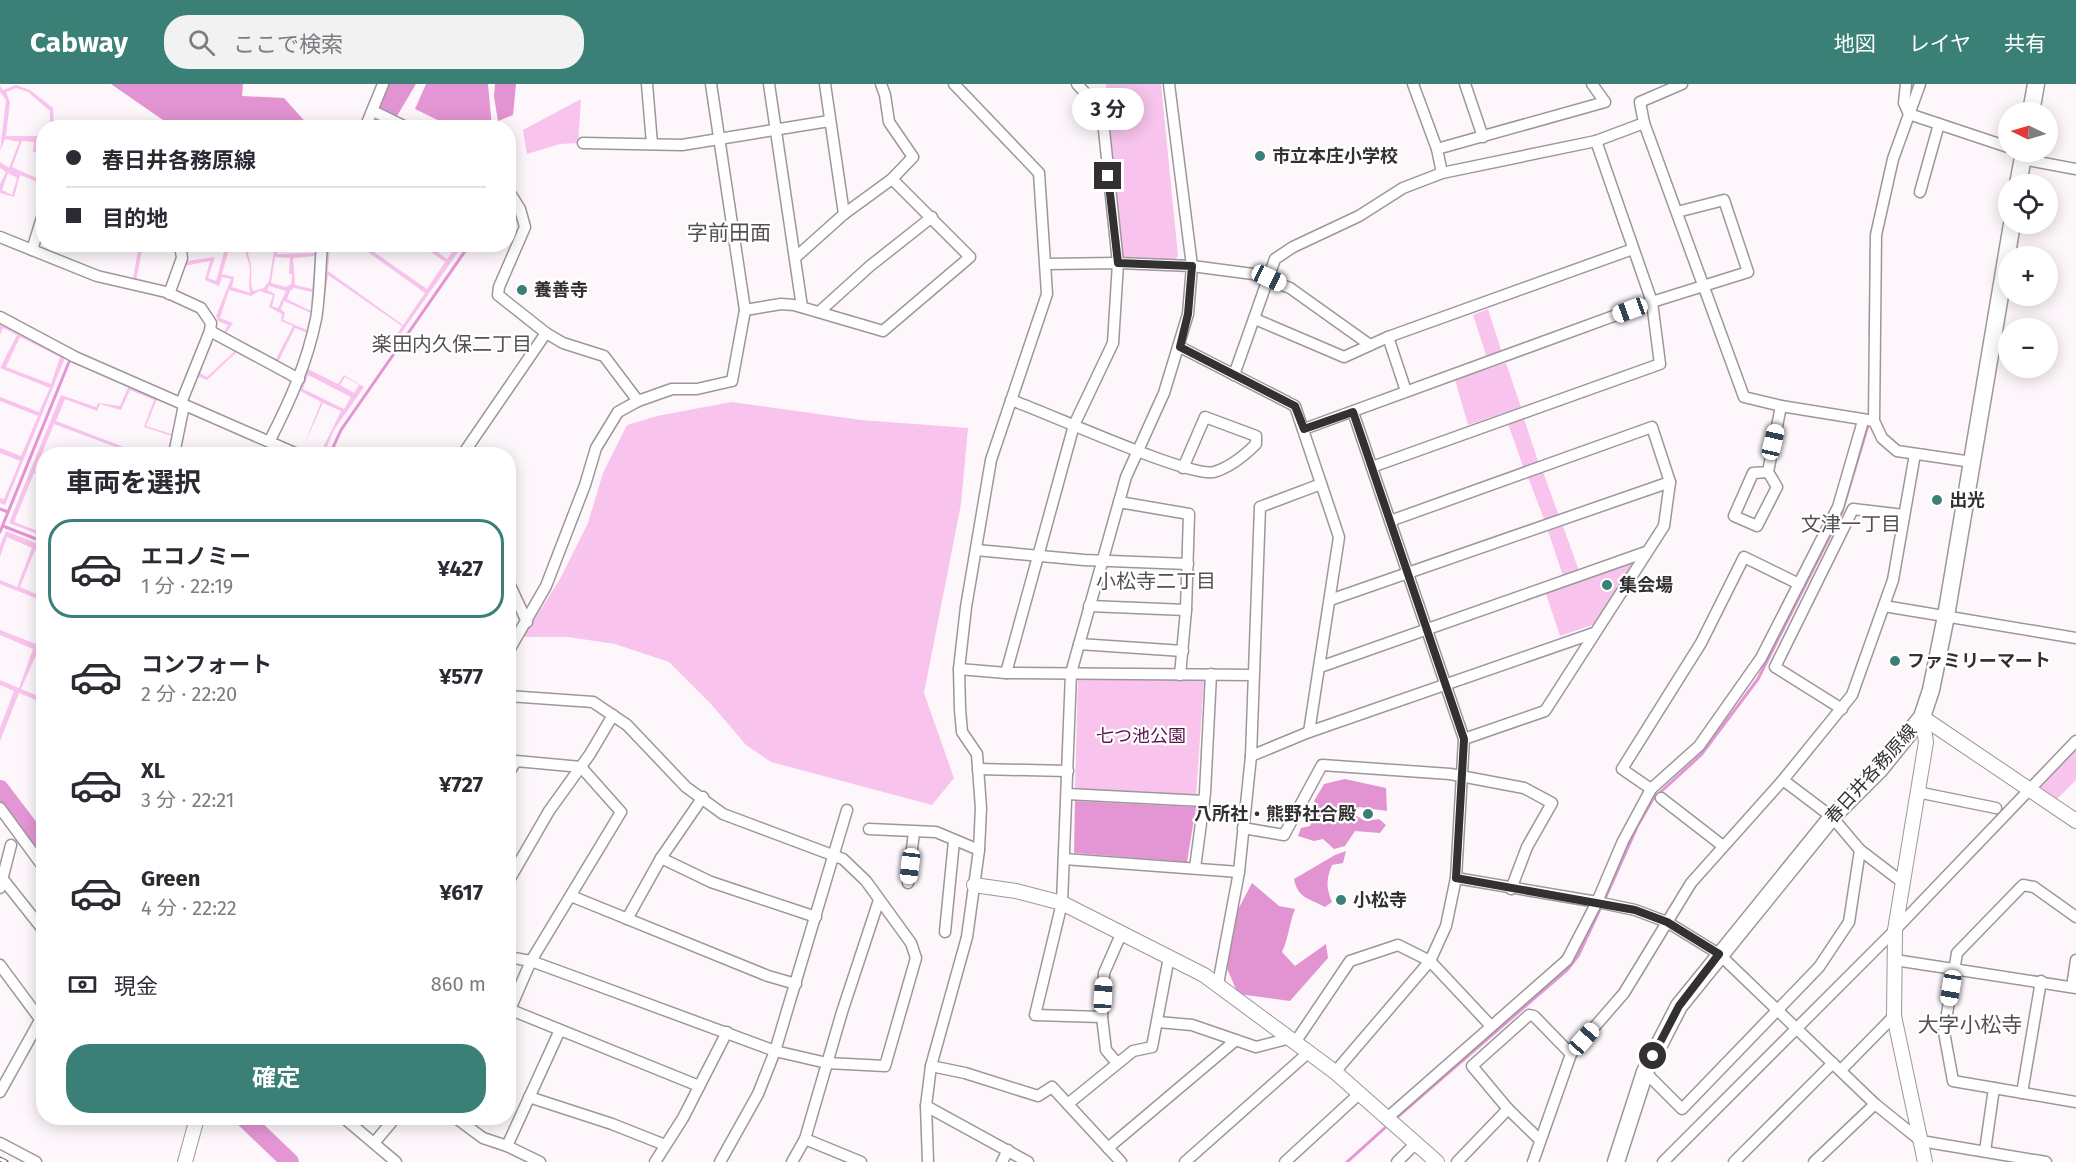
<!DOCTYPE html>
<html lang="ja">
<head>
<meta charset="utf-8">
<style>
  :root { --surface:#fff; --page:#f2f2f3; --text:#2b2b33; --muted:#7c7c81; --line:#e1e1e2; --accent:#3a8077 }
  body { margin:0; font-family:"Fira Sans","Noto Sans JP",sans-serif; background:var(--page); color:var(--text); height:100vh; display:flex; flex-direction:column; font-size:22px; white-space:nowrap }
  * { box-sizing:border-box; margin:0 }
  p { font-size:20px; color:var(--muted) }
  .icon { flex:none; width:33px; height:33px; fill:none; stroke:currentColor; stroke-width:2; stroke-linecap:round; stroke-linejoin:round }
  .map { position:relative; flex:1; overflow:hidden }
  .details { position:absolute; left:36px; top:363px; width:480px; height:678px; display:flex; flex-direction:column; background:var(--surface); border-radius:24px; box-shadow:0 3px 15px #0003 }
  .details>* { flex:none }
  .top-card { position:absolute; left:36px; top:36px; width:480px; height:132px; border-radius:24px; box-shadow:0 3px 15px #0003; display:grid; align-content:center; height:132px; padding:0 30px; background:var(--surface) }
  .needle { width:39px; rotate:275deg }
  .fabs { position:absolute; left:1998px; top:18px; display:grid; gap:12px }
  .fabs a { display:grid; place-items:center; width:60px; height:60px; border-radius:50%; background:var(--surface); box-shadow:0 3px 15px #0003; font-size:30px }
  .end { position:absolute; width:27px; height:27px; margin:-14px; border:8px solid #333032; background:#fff; box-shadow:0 0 0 3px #fff }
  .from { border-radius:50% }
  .bubble { position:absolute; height:42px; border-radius:21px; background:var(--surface); box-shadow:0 3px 15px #0003; font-size:20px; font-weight:700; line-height:42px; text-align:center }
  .car { position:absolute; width:18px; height:36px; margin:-18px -9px; border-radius:8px; box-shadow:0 0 4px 2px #0007; background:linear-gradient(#fff 24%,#345 0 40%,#fff 0 76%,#345 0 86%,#fff 0) }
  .top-card b { display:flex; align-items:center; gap:21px; height:57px; font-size:22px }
  .top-card b+b { border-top:2px solid var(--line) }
  .top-card i { width:15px; height:15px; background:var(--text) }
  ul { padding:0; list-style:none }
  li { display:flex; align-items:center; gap:18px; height:99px; margin:0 12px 9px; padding:0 18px; border:3px solid transparent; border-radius:24px }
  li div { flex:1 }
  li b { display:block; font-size:22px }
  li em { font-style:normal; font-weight:700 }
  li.on { border-color:var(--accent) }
  li>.icon { width:54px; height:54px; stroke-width:1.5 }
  h2 { padding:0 30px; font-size:27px; line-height:72px }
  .pay { display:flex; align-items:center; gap:15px; height:66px; padding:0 30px; font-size:22px }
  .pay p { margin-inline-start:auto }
  .action { display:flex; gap:12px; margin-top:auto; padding:12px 30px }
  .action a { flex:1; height:69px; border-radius:24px; background:var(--accent); color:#fff; font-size:24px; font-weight:700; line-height:69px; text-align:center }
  header { display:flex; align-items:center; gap:36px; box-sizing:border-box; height:84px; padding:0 30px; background:var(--accent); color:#fff }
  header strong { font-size:28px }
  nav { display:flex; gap:33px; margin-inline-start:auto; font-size:21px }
  .search { width:420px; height:54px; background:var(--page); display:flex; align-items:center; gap:15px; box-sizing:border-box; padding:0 21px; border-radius:24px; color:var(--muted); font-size:22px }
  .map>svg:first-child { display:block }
</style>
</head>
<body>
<header>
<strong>Cabway</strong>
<div class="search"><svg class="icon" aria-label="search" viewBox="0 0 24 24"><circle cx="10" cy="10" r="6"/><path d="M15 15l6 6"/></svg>ここで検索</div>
<nav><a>地図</a><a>レイヤ</a><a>共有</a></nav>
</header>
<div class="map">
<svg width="2076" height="1078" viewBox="0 0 2076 1078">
  <rect width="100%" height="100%" fill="#fdf7fc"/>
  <g fill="#f8c3ec" fill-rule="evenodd">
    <path d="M1106,0H1161L1178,172L1175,176L1122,173Z"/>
    <path d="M16,1L30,6L53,24L54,43H50V27L28,8L16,4L6,8L10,18L6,52H43V55H37L36,66L43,67V70L33,68L34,58L22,57L12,83L43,97V100L20,91L14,113L0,109V100L6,88L0,84V78L9,84L19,58L5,55L0,67L6,16L0,8V2L3,6ZM8,89L17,94L12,111L2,106Z"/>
    <path d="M581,15L578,59L560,60L527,70L523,46Z"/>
    <path d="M139,161H143L136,197L167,205L186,177L215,173L208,194L216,197L226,161H230L222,190L234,193L232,203L250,209C248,200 250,193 250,185C249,173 243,174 248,161H251L248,170C255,188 248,192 253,207L264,204L269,197L275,161H278L277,170L315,169L316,161H330L328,187L403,241L425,209L358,161H364L427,205L445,178L421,161H428L447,175L458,161H463L383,275L402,242L328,191L322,234L317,233L304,283L338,300L344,291L364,303L334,346L324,370H320L341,327L323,319L304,361L321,318L295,304L298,295L273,281L293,242L281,237L282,230L269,223L273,211L259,207L251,212L229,206L220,234L233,239L223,253L242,263L207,296L191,290L210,247L201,224L132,200ZM315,172L312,205L295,201L293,174ZM275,173L290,174L289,190H292L291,200L286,203L271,199ZM210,177L205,196L219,202L222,193L231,195L216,232L218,237L228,241L224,249L215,243L208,224L175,207L184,182ZM269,202L286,207L278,224L272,222L275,210L267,206ZM294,204L312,208L311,227L287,215L290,207ZM284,217L311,229L307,246L283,236L285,229L281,225ZM295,244L308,249L294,288L278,278ZM212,255L236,266L207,293L198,288ZM308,291L351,313L344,325L303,305ZM345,293L359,301L354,309L340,301Z"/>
    <path d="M1488,225L1502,269L1487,274L1473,231Z"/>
    <path d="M0,233L67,269L5,421L0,419V414L4,415L20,377L0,369V364L21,372L38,332L0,317V313L39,328L50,304L0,284L17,251L3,244L0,251ZM20,253L60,273L51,300L6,283Z"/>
    <path d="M1506,279L1521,323L1468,341L1455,296Z"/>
    <path d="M131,297L159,310L146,342L178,352L174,370H166L172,352L144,343L154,316L130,306L121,326L100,320L97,327L65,315L56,337L142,370H134L54,340L35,386L43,390V393L34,389L14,438L43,449V452L9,439L61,311L96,323L98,319L120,322Z"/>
    <path d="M731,318L861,336L968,344L961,420L924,609L954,694L932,721L771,678L746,661L711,620L669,578L615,560L568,553H523L560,495L588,439L603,389L627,341L657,332Z"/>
    <path d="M1524,335L1539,380L1524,385L1508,340Z"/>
    <path d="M1543,388L1559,432L1545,438L1528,393Z"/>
    <path d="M1563,442L1579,487L1563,492L1548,447Z"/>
    <path d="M6,447L43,462V469L35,466L20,503L43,513V517L0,500V496L17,503L32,464L7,453L0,473V462Z"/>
    <path d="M1636,477L1595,540L1560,552L1546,510Z"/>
    <path d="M0,546L44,563L43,569L38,567L21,605L43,614V619L19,609L0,657V644L14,607L0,601V596L19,604L33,565L0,551Z"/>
    <path d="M1078,594L1204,596L1196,712L1075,706Z"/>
    <path d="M2076,652V696L2056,716L2030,699Z"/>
  </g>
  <g fill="#e293d1">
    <path d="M111,0H243L242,12L284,14L310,43H173Z"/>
    <path d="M383,0H416L394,37L373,27Z"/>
    <path d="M495,0H516L513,31L498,37L494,13Z"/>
    <path d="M1345,695L1386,704L1387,727L1359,723L1355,731L1365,737L1379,735L1386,741L1380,749L1355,747L1345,762L1334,765L1323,755L1314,757L1298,752L1301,744L1310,742L1317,722L1314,717L1324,700Z"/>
    <path d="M1346,767L1343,779L1332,781C1326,795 1326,804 1332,818L1325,823C1309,814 1298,815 1294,795L1335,771Z"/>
    <path d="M1252,799L1279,822L1295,825C1289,840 1289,853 1282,868L1295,882L1326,860L1328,874L1290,917L1238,910L1226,882L1234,833Z"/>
  </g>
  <g fill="#e495d4">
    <path d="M426,0H488L492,43H452L415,25Z"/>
    <path d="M1075,717L1196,723L1187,778L1074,769Z"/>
  </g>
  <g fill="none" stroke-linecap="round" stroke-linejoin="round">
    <g stroke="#e495d4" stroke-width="3">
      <path d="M1870,251L1871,164"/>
      <path d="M330,370L341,346L470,160"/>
      <path d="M0,425L8,428"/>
      <path d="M3,442L44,458"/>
      <path d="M0,448L69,278"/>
      <path d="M1604,817L1638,741L1653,715L1701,671L1758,595L1842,428L1869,338"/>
      <path d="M1395,1035L1567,886L1578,872L1601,823"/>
      <path d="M1347,1078L1388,1041"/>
    </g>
    <g stroke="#e495d4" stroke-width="18">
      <path d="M0,705L44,763"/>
      <path d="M244,1034L290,1078"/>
    </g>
    <defs>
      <g id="minor">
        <path d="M647,0L652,60"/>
        <path d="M769,0L802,223"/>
        <path d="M825,0L844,130"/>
        <path d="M1413,0L1437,65L1442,89"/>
        <path d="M1465,0L1483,53"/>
        <path d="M1682,0L1640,18L1644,39L1744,313L1781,322L1874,337"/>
        <path d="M1906,0L1904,19L1909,30L2008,63"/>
        <path d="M1920,0L1893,75L1876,151L1874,337L1882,354L1897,367L1972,378"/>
        <path d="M373,27L408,44"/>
        <path d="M365,44L383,0"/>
        <path d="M583,59L682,61L829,37"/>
        <path d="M1437,65L1605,18L1592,0"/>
        <path d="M2022,75L2076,85"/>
        <path d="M508,106L520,125L525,143L499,203L498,211L546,249"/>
        <path d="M1920,108L1939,40"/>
        <path d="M0,153L97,192L166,208L201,224L211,239L210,247L181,319"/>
        <path d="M32,166L44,127"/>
        <path d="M796,173L844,130L892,95L913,73L889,38L885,11L881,0"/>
        <path d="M1046,180L1118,179L1192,182L1253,190L1290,204L1370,261"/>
        <path d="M169,210L182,174L180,160"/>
        <path d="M745,226L781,220L794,221L883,247L970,173L892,95"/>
        <path d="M819,228L870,182L932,133"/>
        <path d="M0,233L75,273L297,370"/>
        <path d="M1255,235L1344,273L1388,253L1633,165"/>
        <path d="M210,247L299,295"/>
        <path d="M1388,253L1406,307"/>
        <path d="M1180,263L1295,322L1339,453L1309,648"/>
        <path d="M1234,291L1275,175L1293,163L1359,132L1403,104L1442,89L1596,57L1644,39"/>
        <path d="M1011,316C1046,328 1189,394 1214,388C1231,383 1244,372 1256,360V352L1205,333L1183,384"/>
        <path d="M1304,345L1652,218L1748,188L1724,116L1677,128"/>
        <path d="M270,356C290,317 307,279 316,235C320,211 320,185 322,160"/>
        <path d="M174,370L184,321"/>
        <path d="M463,370L546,249L563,259L604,272L638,317"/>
        <path d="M1372,383L1660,280L1652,218L1596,57"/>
        <path d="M1768,388L1753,389L1734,432L1757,442L1777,403L1768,388L1781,322"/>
        <path d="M1119,418L1189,430L1186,526L1180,591"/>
        <path d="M1390,437L1652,343L1670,398L1664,442L1545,627L1464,655"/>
        <path d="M976,466L1084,476L1188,480"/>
        <path d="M508,497L527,538"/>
        <path d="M1330,516L1670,398"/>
        <path d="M1089,522L1186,526"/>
        <path d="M1884,522L2076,554"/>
        <path d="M1079,560L1183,567"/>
        <path d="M508,568L546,502L585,401L596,364L618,328L638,317L672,305H697L732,297L745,226L711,0"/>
        <path d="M1320,583L1646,468"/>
        <path d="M959,585L1006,589L1253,591"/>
        <path d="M1006,589L1074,341L1113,259L1118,179L1102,27L1077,0"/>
        <path d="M508,612L593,618L627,641L686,703L723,730L843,775L866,797L911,859L916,874L885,982L827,979L775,967L583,896L531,877L508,873"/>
        <path d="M1842,625L1775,583L1853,425L1904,431"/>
        <path d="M1251,672L1309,648L1594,549"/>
        <path d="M978,685L1068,687"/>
        <path d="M508,690L516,677L581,683L621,728L531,877L508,930"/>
        <path d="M1783,696L1832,733L1860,766L1902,798"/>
        <path d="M1651,705L1622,685L1701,559L1744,473L1799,500"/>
        <path d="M1917,708L1996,724"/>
        <path d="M1067,710L1204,717"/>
        <path d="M1661,714L1723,762"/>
        <path d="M0,724L44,784"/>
        <path d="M1243,744L1284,751L1322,681L1450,690L1524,704L1552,719L1527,763L1511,805"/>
        <path d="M869,745L936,748L979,766"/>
        <path d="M661,774L711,798L816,833"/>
        <path d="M1064,775L1239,788"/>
        <path d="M1195,784L1205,709L1211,590"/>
        <path d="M2,794L44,847"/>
        <path d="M1456,794L1597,818L1635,826L1667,838L1719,870L1875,1020L1921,1057L2046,1078"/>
        <path d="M508,798L549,727L590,670L613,631"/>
        <path d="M908,799L914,748"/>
        <path d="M0,804L11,761"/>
        <path d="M571,812L768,892L796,900"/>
        <path d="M627,835L661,774L703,713"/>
        <path d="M945,848L954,757"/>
        <path d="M1895,876L2076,904"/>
        <path d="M0,881L40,935"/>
        <path d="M1218,900L1239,788L1251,672L1260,423L1321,400"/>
        <path d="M2072,903L2076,876"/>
        <path d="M511,926L699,1002"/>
        <path d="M1102,933L1035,931L1062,819L1071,589L1126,393L1164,309L1188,230L1192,182L1169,0"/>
        <path d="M1158,938L1192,941L1256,963L1291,954"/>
        <path d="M1296,957L1350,877L1398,861L1430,877L1491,942"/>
        <path d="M1117,979L1106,966L1102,933L1104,889L1122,848"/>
        <path d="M931,982L965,989L1038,1012L1052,1003L1121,1078"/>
        <path d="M1841,986L1894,932"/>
        <path d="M1335,988L1430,877L1446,842L1456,794L1464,655L1353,328"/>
        <path d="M1645,988L1682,1025L1819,883L1849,838L1860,766"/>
        <path d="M1994,1004L2076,1018"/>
        <path d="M0,1008L44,929"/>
        <path d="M2022,1009L2041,897"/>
        <path d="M529,1013L612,1040L665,1061"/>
        <path d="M1069,1019L1133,967L1152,963L1169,873"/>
        <path d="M926,1022L1028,1078"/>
        <path d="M344,1034L396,1078"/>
        <path d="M456,1034L483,1054L507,1062L540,1078"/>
        <path d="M1386,1035L1567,876L1597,818L1623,757L1651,705L1699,662L1761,574L1838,423L1863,337"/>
        <path d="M805,1055L861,1078"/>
        <path d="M1540,1056L1508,1025L1472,982L1529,931L1534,932L1571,970"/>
        <path d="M0,1059L36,1078"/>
        <path d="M374,1059L395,1034"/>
        <path d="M507,1062L560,946"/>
        <path d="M1108,1064L1236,956"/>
        <path d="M1985,1067L1994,1004L1953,997L1944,948L1957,869L2023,801L2034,803L2076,833"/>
        <path d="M655,1078L683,1034L727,948"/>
        <path d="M720,1078L758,1010L775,967L847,726"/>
        <path d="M792,1078L805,1055L842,928L879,816"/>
        <path d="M928,1078L926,1022L931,982L967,853L979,766L981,724L977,670L962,648L960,625L959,585L966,523L991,376L1047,210L1039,89L954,0"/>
        <path d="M1002,1078L1008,1066"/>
        <path d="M1185,1078L1309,968"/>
        <path d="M1285,1078L1359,1010"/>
        <path d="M1397,1078L1415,1060"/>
        <path d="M1457,1078L1508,1025"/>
        <path d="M1533,1078L1571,970L1624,909L1691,799L1783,696L1852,611L1893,496L1915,370"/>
        <path d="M1663,1078L1895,846L2076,657"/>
        <path d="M1734,1078L1833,979"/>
        <path d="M1814,1078L1875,1020"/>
      </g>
      <g id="tertiary">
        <path d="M1922,633L1926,658L1895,846L1894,932L1925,1078"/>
        <path d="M1922,633L2076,737"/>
        <path d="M974,801L1016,807L1062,819L1204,891L1335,988L1437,1078"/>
        <path d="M185,1078L197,1034"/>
      </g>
      <g id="primary">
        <path d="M2031,28L2036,0"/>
        <path d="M2018,100L2024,68"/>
        <path d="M1616,1078L1645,988L1679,922L1832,733L1880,685L1922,633L1931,606L1946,532L2012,140"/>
      </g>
    </defs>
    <use href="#minor" stroke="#9d979b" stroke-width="13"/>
    <use href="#tertiary" stroke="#9d979b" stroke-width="16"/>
    <use href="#primary" stroke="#9d979b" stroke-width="19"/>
    <use href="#minor" stroke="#fff" stroke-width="10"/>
    <use href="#tertiary" stroke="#fff" stroke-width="14"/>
    <use href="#primary" stroke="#fff" stroke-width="16"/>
    <defs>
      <path id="rail" d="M0,1075L6,1078"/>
    </defs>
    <use href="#rail" stroke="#787477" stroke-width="5"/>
    <use href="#rail" stroke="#fff" stroke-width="3" stroke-dasharray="9" stroke-linecap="butt"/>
  </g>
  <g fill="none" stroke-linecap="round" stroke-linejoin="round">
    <path stroke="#333032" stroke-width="8" d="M1108,92L1118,179L1192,182L1188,230L1180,263L1295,322L1304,345L1353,328L1464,655L1456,794L1635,826L1667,838L1719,870L1679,922L1653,972"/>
  </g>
  <g fill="#3a8077" stroke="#fff" stroke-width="2">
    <circle cx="1260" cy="72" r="6"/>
    <circle cx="522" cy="206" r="6"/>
    <circle cx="1937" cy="416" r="6"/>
    <circle cx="1607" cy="501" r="6"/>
    <circle cx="1895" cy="577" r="6"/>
    <circle cx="1368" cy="730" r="6"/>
    <circle cx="1341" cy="816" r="6"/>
  </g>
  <g text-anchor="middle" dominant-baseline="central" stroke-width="4.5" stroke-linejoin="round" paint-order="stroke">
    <g font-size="18" font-weight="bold" fill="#333032" stroke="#fff" text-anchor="start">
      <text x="1272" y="72">市立本庄小学校</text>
      <text x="534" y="206">養善寺</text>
      <text x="1949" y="416">出光</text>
      <text x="1619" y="501">集会場</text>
      <text x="1907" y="577">ファミリーマート</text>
      <text x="1356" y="730" text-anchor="end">八所社・熊野社合殿</text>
      <text x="1353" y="816">小松寺</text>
    </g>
    <g font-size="18" fill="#5a144f" stroke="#fff">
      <text x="1141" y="652">七つ池公園</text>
    </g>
    <g font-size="18" fill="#333032" stroke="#fff">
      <text transform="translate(1871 690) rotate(-48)">春日井各務原線</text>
    </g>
    <g font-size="20" fill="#544f53" stroke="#fff">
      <text x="452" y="260">楽田内久保二丁目</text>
      <text x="1851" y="440">文津一丁目</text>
      <text x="1156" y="497">小松寺二丁目</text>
    </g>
    <g font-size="21" fill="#544f53" stroke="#fff">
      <text x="729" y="149">字前田面</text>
      <text x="1970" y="941">大字小松寺</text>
    </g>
  </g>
</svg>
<div class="fabs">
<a><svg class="needle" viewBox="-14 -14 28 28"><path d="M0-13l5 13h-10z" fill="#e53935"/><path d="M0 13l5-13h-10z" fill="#7c7c81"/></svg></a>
<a><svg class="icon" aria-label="locate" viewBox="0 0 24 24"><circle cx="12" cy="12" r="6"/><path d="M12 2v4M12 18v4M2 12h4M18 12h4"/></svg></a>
<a>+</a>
<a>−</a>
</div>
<i class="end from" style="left:1653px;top:972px"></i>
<i class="end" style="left:1108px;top:92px"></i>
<div class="bubble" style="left:1072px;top:4px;width:72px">3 分</div>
<i class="car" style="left:1269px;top:194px;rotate:115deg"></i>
<i class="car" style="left:1630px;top:226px;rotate:250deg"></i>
<i class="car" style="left:1773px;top:358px;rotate:13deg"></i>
<i class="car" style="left:910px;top:782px;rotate:187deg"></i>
<i class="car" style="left:1951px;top:904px;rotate:189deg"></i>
<i class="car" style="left:1103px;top:911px;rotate:3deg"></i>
<i class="car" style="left:1584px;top:955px;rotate:41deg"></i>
<div class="top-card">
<b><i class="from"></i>春日井各務原線</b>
<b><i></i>目的地</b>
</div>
<section class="details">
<h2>車両を選択</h2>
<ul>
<li class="on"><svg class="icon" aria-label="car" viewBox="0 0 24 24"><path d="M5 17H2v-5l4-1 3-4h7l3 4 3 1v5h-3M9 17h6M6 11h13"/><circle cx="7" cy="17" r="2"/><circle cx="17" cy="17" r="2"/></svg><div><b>エコノミー</b><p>1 分 · 22:19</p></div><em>¥427</em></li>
<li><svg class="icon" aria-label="car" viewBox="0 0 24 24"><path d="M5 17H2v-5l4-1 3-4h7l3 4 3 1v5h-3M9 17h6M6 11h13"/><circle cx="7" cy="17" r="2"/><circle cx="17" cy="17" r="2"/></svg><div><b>コンフォート</b><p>2 分 · 22:20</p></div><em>¥577</em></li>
<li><svg class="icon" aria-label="car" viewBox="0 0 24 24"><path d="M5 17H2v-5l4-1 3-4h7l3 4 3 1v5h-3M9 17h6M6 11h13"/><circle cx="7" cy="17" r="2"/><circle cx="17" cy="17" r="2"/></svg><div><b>XL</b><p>3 分 · 22:21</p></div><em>¥727</em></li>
<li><svg class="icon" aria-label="car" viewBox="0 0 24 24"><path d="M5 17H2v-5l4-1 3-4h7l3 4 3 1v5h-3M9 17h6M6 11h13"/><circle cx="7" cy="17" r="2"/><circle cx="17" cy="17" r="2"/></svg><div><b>Green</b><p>4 分 · 22:22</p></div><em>¥617</em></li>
</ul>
<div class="pay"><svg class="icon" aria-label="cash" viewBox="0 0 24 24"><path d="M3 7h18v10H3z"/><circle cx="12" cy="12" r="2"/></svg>現金<p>860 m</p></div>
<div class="action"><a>確定</a></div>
</section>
</div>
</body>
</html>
